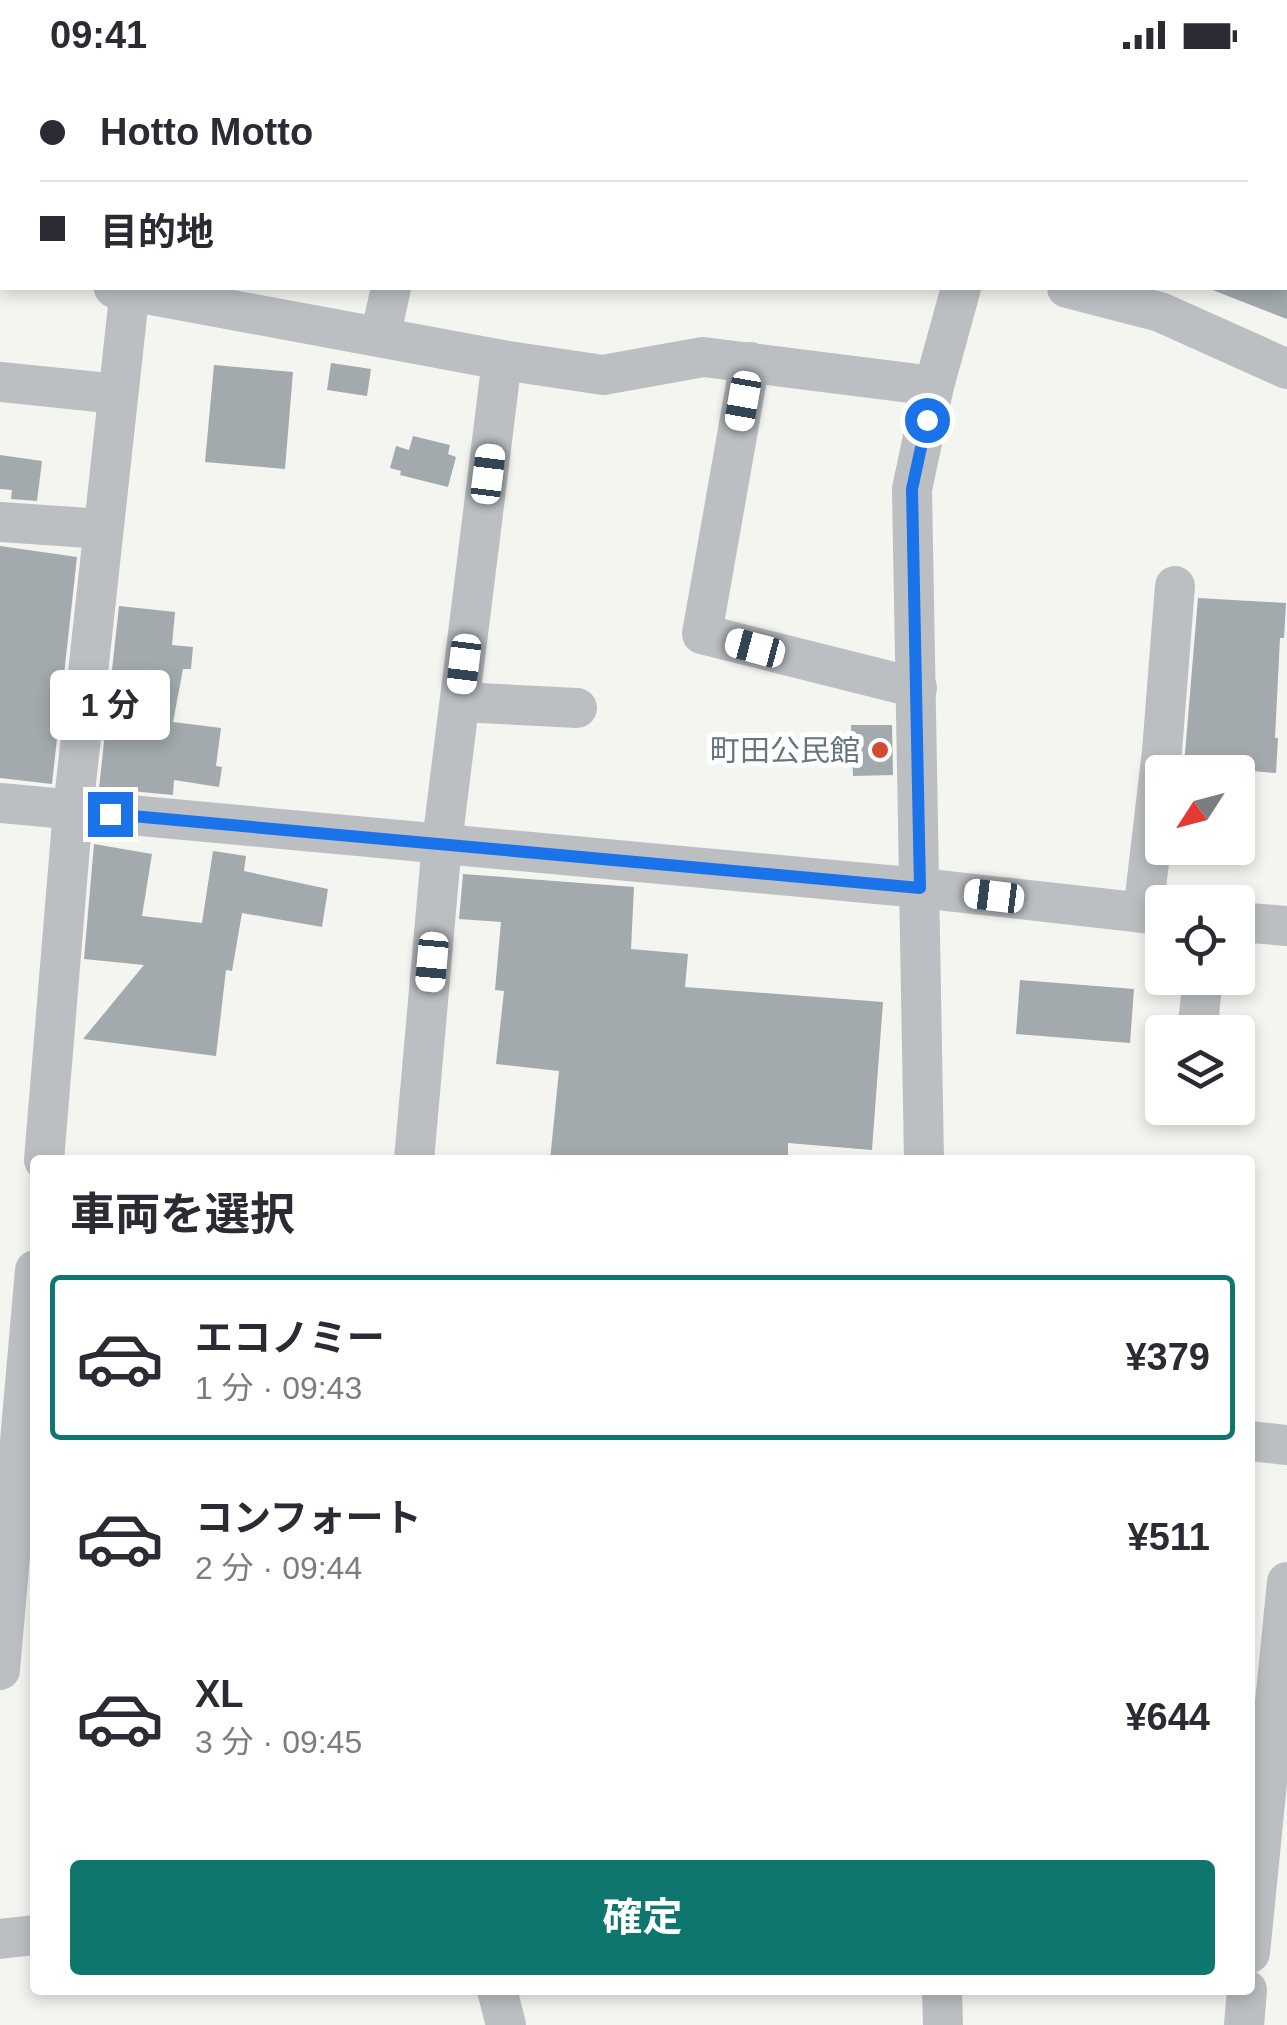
<!DOCTYPE html>
<html lang="ja">
<head>
<meta charset="utf-8">
<style>
  :root { --surface:#fff; --page:#f7f7f7; --text:#2b2b33; --muted:#7c7c81; --line:#e1e1e2; --accent:#0f766e }
  body { margin:0; font-family:Arial,"Noto Sans JP",sans-serif; background:var(--page); color:var(--text); height:100vh; display:flex; flex-direction:column; font-size:38px; white-space:nowrap }
  * { box-sizing:border-box; margin:0 }
  p { font-size:32px; color:var(--muted) }
  .icon { flex:none; width:55px; height:55px; fill:none; stroke:currentColor; stroke-width:2; stroke-linecap:round; stroke-linejoin:round }
  .map { position:relative; flex:1; overflow:hidden }
  .sheet { position:absolute; left:30px; top:1085px; width:1225px; height:840px; display:flex; flex-direction:column; background:var(--surface); border-radius:10px; box-shadow:0 5px 15px #0003 }
  .sheet>* { flex:none }
  .guide { position:absolute; left:0px; top:0px; width:1288px; height:220px; box-shadow:0 5px 15px #0003; display:grid; align-content:center; height:220px; padding:0 40px; background:var(--surface) }
  .needle { width:65px; rotate:234deg }
  .fabs { position:absolute; left:1145px; top:685px; display:grid; gap:20px }
  .fabs a { display:grid; place-items:center; width:110px; height:110px; border-radius:10px; background:var(--surface); box-shadow:0 5px 15px #0003; font-size:50px }
  .end { position:absolute; width:45px; height:45px; margin:-22px; border:12px solid #1a73e8; background:#fff; box-shadow:0 0 0 5px #fff }
  .from { border-radius:50% }
  .bubble { position:absolute; height:70px; border-radius:10px; background:var(--surface); box-shadow:0 5px 15px #0003; font-size:32px; font-weight:700; line-height:70px; text-align:center }
  .car { position:absolute; width:30px; height:60px; margin:-30px -15px; border-radius:12px; box-shadow:0 0 8px 2px #0007; background:linear-gradient(#fff 24%,#345 0 40%,#fff 0 76%,#345 0 86%,#fff 0) }
  .guide b { display:flex; align-items:center; gap:35px; height:95px; font-size:38px }
  .guide b+b { border-top:2px solid var(--line) }
  .guide i { width:25px; height:25px; background:var(--text) }
  ul { padding:0; list-style:none }
  li { display:flex; align-items:center; gap:30px; height:165px; margin:0 20px 15px; padding:0 20px; border:5px solid transparent; border-radius:10px }
  li div { flex:1 }
  li b { display:block; font-size:38px }
  li em { font-style:normal; font-weight:700 }
  li.selected { border-color:var(--accent) }
  li>.icon { width:90px; height:90px; stroke-width:1.5 }
  h2 { padding:0 40px; font-size:45px; line-height:120px }
  .action { display:flex; gap:20px; margin-top:auto; padding:20px 40px }
  .action a { flex:1; height:115px; border-radius:10px; background:var(--accent); color:#fff; font-size:40px; font-weight:700; line-height:115px; text-align:center }
  .status { display:flex; justify-content:space-between; align-items:center; height:70px; padding:0 50px; background:var(--surface); direction:ltr }
  .status svg { height:28px; fill:currentColor }
  .map>svg:first-child { display:block }
</style>
</head>
<body>
<div class="status"><b>09:41</b><svg viewBox="0 0 49 12"><path d="M0 12V9h3v3zM5 12V6h3v6zM10 12V3h3v9zM15 12V0h3v12zM26 1h20v11H26zM47 4h2v5h-2z"/></svg></div>
<div class="map">
<svg width="1287" height="1955" viewBox="0 0 1287 1955">
  <rect width="100%" height="100%" fill="#f4f4f0"/>
  <g fill="#a2aaae">
    <path d="M1287,218V249L1210,219V218Z"/>
    <path d="M331,293L371,299L367,326L327,320Z"/>
    <path d="M214,295L293,302L285,399L205,392Z"/>
    <path d="M413,366L450,375L448,384L456,387L448,417L400,405L401,401L390,398L396,376L409,380Z"/>
    <path d="M0,385L42,391L37,431L11,429L12,420L0,419Z"/>
    <path d="M0,476L77,487L52,714L0,708Z"/>
    <path d="M1198,528L1286,533L1284,568H1280L1275,668H1278L1276,703L1184,695Z"/>
    <path d="M119,536L175,542L172,575L193,577L191,599H183L173,652L221,658L216,696L222,697L219,717L174,710L173,725L99,718Z"/>
    <path d="M851,655H892L893,705L853,706Z"/>
    <path d="M94,774L152,784L142,846L202,853L213,781L246,786L244,801L328,819L322,857L242,843L232,901L226,900L216,986L83,969L144,895L84,889Z"/>
    <path d="M463,804L634,817L631,879L688,884L685,917L883,932L872,1080L788,1073V1090H550L559,1001L496,994L504,921L495,920L501,852L459,849Z"/>
    <path d="M1020,910L1134,919L1130,973L1016,964Z"/>
  </g>
  <g fill="none" stroke-linecap="round" stroke-linejoin="round">
    <g stroke="#bbbfc2" stroke-width="40">
      <path d="M152,2V0"/>
      <path d="M442,2L443,0"/>
      <path d="M992,2V0"/>
      <path d="M0,37L2,38"/>
      <path d="M0,198L2,199"/>
      <path d="M114,218L502,290L603,305L703,287L934,316"/>
      <path d="M1067,218L1160,242L1287,299"/>
      <path d="M380,267L391,218"/>
      <path d="M750,292L702,564L917,618"/>
      <path d="M0,312L118,324"/>
      <path d="M0,452L103,459"/>
      <path d="M460,632L577,638"/>
      <path d="M0,733L920,818L1162,845"/>
      <path d="M1143,843L1162,681L1175,516"/>
      <path d="M1238,852L1287,856"/>
      <path d="M1197,962L1203,908"/>
      <path d="M44,1090L73,740L130,218"/>
      <path d="M414,1090L442,773L502,290"/>
      <path d="M924,1090L912,419L934,316L961,218"/>
      <path d="M1250,1371L1287,1375"/>
      <path d="M0,1600L35,1200"/>
      <path d="M0,1869L35,1865"/>
      <path d="M1250,1883L1287,1512"/>
      <path d="M497,1920L506,1955"/>
      <path d="M942,1920L943,1955"/>
      <path d="M1244,1955L1247,1920"/>
    </g>
  </g>
  <g fill="none" stroke-linecap="round" stroke-linejoin="round">
    <path stroke="#1a73e8" stroke-width="12" d="M110,744L920,818L912,419L927,350"/>
  </g>
  <circle fill="#d24b32" stroke="#fff" stroke-width="4" cx="880" cy="680" r="10"/>
  <g text-anchor="middle" dominant-baseline="central" stroke-width="10" stroke-linejoin="round" paint-order="stroke">
    <g font-size="30" fill="#66757f" stroke="#fff" text-anchor="end">
      <text x="860" y="680">町田公民館</text>
    </g>
  </g>
</svg>
<div class="fabs">
<a><svg class="needle" viewBox="-14 -14 28 28"><path d="M0-13l5 13h-10z" fill="#e53935"/><path d="M0 13l5-13h-10z" fill="#7c7c81"/></svg></a>
<a><svg class="icon" aria-label="locate" viewBox="0 0 24 24"><circle cx="12" cy="12" r="6"/><path d="M12 2v4M12 18v4M2 12h4M18 12h4"/></svg></a>
<a><svg class="icon" aria-label="layers" viewBox="0 0 24 24"><path d="M12 4l9 5-9 5-9-5zM3 14l9 5 9-5"/></svg></a>
</div>
<i class="end from" style="left:927px;top:350px"></i>
<i class="end" style="left:110px;top:744px"></i>
<div class="bubble" style="left:50px;top:600px;width:120px">1 分</div>
<i class="car" style="left:743px;top:331px;rotate:190deg"></i>
<i class="car" style="left:488px;top:404px;rotate:7deg"></i>
<i class="car" style="left:755px;top:578px;rotate:285deg"></i>
<i class="car" style="left:464px;top:594px;rotate:187deg"></i>
<i class="car" style="left:994px;top:826px;rotate:277deg"></i>
<i class="car" style="left:432px;top:892px;rotate:185deg"></i>
<div class="guide">
<b><i class="from"></i>Hotto Motto</b>
<b><i></i>目的地</b>
</div>
<section class="sheet">
<h2>車両を選択</h2>
<ul>
<li class="selected"><svg class="icon" aria-label="car" viewBox="0 0 24 24"><path d="M5 17H2v-5l4-1 3-4h7l3 4 3 1v5h-3M9 17h6M6 11h13"/><circle cx="7" cy="17" r="2"/><circle cx="17" cy="17" r="2"/></svg><div><b>エコノミー</b><p>1 分 · 09:43</p></div><em>¥379</em></li>
<li><svg class="icon" aria-label="car" viewBox="0 0 24 24"><path d="M5 17H2v-5l4-1 3-4h7l3 4 3 1v5h-3M9 17h6M6 11h13"/><circle cx="7" cy="17" r="2"/><circle cx="17" cy="17" r="2"/></svg><div><b>コンフォート</b><p>2 分 · 09:44</p></div><em>¥511</em></li>
<li><svg class="icon" aria-label="car" viewBox="0 0 24 24"><path d="M5 17H2v-5l4-1 3-4h7l3 4 3 1v5h-3M9 17h6M6 11h13"/><circle cx="7" cy="17" r="2"/><circle cx="17" cy="17" r="2"/></svg><div><b>XL</b><p>3 分 · 09:45</p></div><em>¥644</em></li>
</ul>
<div class="action"><a>確定</a></div>
</section>
</div>
</body>
</html>
